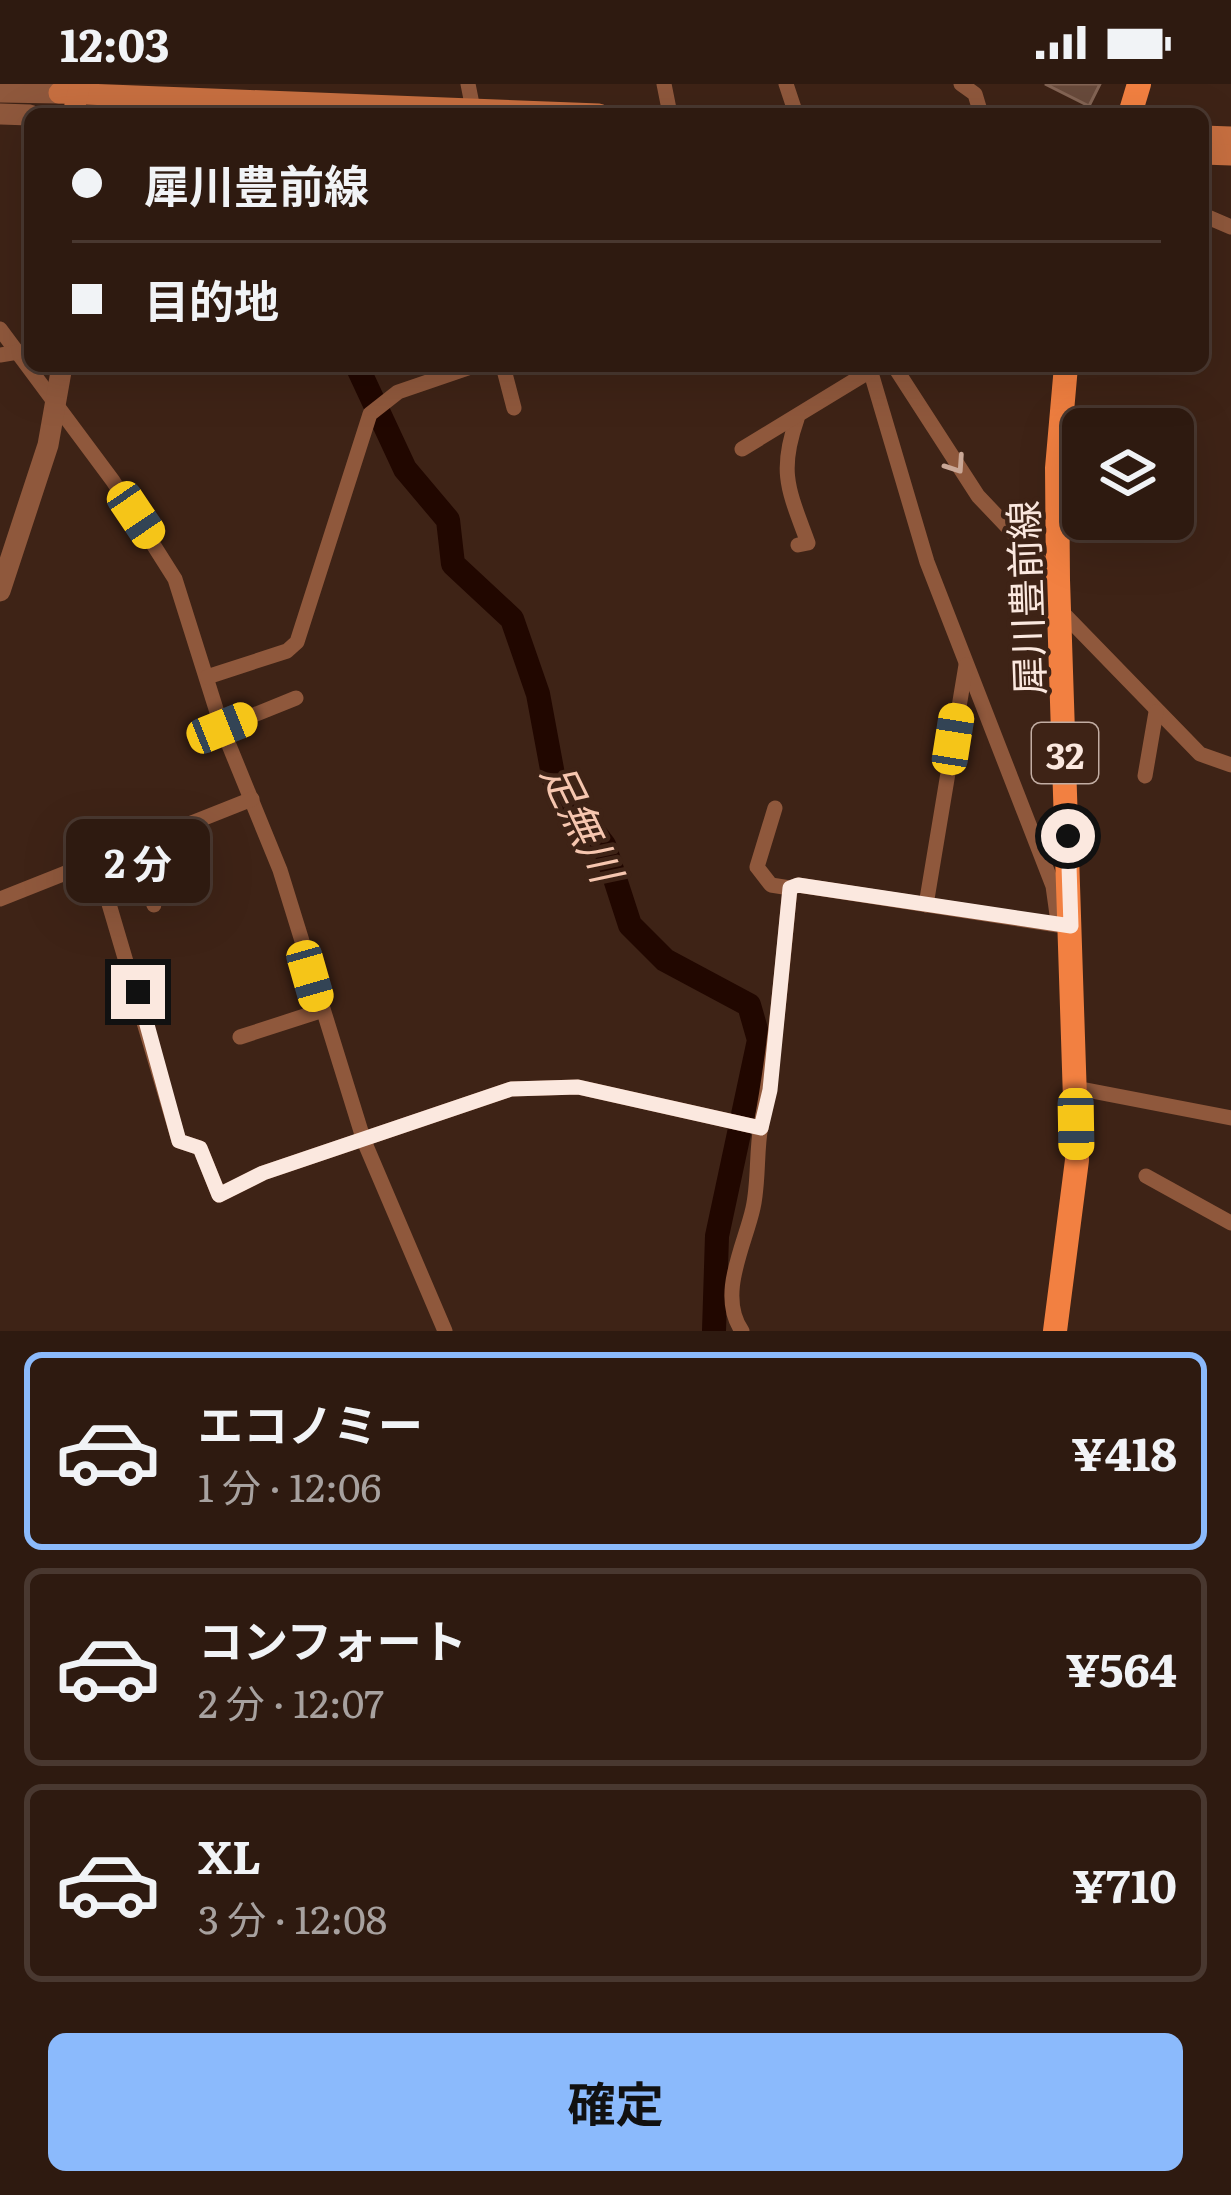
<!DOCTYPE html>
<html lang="ja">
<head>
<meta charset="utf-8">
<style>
  :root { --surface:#2e1a10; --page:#362319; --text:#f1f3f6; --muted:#a7a19f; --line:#493830; --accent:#8bbafc }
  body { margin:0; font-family:Literata,"Noto Sans JP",serif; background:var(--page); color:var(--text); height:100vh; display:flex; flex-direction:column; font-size:45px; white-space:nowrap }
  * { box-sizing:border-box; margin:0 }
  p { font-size:39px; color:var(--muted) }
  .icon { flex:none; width:66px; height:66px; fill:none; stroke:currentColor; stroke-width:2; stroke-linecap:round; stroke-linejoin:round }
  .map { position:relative; height:1247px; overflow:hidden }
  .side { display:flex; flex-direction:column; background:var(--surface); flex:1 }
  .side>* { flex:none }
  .hud { position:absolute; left:24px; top:24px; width:1185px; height:264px; border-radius:18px; box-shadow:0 12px 48px #0002,0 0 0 3px var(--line); display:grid; align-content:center; height:264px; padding:0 48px; background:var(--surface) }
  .fabs { position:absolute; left:1062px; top:324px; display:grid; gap:24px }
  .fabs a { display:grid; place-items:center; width:132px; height:132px; border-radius:18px; background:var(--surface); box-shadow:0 12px 48px #0002,0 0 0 3px var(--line); font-size:60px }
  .end { position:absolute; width:54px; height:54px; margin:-27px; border:15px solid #fbe8df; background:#111; box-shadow:0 0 0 6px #111 }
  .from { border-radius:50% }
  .bubble { position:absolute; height:84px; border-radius:18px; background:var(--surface); box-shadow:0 12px 48px #0002,0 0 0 3px var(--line); font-size:39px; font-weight:700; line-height:84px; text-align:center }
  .car { position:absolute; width:36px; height:72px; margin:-36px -18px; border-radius:15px; box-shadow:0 0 9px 3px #0007; background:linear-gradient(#f5c518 24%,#345 0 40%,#f5c518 0 76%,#345 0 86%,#f5c518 0) }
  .hud b { display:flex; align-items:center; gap:42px; height:114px; font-size:45px }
  .hud b+b { border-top:3px solid var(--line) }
  .hud i { width:30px; height:30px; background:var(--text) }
  ul { padding:21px 0 0; list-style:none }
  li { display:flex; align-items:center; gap:36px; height:198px; margin:0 24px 18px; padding:0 24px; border:6px solid var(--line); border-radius:18px }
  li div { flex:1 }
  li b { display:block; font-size:45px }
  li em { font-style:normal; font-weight:700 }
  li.current { border-color:var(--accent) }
  li>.icon { width:108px; height:108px; stroke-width:1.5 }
  .cta { display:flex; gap:24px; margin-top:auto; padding:24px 48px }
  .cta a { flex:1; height:138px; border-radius:18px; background:var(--accent); color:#111; font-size:48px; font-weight:700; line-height:138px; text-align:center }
  .status { display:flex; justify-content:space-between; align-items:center; height:84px; padding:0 60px; background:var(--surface); direction:ltr }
  .status svg { height:33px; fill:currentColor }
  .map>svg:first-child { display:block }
</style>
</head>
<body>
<div class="status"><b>12:03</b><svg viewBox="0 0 49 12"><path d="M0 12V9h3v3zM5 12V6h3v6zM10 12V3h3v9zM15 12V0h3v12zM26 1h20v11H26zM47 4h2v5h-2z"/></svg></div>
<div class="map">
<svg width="1231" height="1247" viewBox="0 0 1231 1247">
  <rect width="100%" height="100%" fill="#3e2316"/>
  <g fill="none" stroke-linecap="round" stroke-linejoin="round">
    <path stroke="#210700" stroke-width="24" d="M357,282L405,385L448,436L453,480L512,535L538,610L554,696L604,761L630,841L665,876L749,921L759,956L717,1152L714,1247"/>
  </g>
  <path fill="#684a3b" stroke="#836454" stroke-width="3" d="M1045,0H1100L1089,22Z"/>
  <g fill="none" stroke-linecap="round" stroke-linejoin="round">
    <g stroke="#8f583c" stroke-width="15">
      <path d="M468,0L474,30"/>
      <path d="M664,0L670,30"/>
      <path d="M786,0L796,30"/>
      <path d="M961,0L975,10L981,30"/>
      <path d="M1203,131L1231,143"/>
      <path d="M0,245L113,397L175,495L222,644L280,786L364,1057L445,1247"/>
      <path d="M0,271L18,268"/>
      <path d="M503,282L514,324"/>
      <path d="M869,282L927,478L1053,802L1058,838"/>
      <path d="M894,282L978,412L1058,496"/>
      <path d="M797,335C778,389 789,407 808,459L798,461"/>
      <path d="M742,365L870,287"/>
      <path d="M1060,526L1200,670L1231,681"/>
      <path d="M207,593L287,567L297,558L370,330L398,308L474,282"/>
      <path d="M222,644L296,614"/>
      <path d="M1145,692L1156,628"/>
      <path d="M775,724L757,783L771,801L790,804"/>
      <path d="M134,762L154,821"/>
      <path d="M96,776L179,1057L200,1064L219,1111L263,1089L511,1005L578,1003L761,1044"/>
      <path d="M0,815L252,715"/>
      <path d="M926,821L966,581"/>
      <path d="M240,953L320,927"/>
      <path d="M1076,1004L1231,1034"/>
      <path d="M1146,1092L1231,1139"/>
      <path d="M742,1247C717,1211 745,1161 753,1124C759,1097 756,1068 761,1041C776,963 782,884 790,804L798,801L1071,843"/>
    </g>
    <g stroke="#8f583c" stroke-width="21">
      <path d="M0,8L59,9"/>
      <path d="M0,30L30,31"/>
      <path d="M0,507L48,361L62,282"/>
    </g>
    <g stroke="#c76f40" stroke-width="21">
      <path d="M59,9L599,30"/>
      <path d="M73,30L80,0"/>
      <path d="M1203,52L1231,53"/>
      <path d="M1203,70L1231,71"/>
    </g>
    <g stroke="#f28041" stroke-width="24">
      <path d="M1130,30L1139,0"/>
      <path d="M1055,1247L1077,1076L1058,496L1057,384L1066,282"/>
    </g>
  </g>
  <defs><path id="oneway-chevron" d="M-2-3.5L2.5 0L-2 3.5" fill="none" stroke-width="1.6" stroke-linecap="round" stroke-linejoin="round" transform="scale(3)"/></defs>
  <use stroke="#caa796" href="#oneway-chevron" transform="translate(956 381) rotate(56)"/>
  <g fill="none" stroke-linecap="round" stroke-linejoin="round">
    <path stroke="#fbe8df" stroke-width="15" d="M138,908L179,1057L200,1064L219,1111L263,1089L511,1005L578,1003L761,1044L770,1006L790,804L798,801L1071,842L1068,752"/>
  </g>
  <g text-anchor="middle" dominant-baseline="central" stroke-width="9" stroke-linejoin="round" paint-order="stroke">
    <rect fill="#3e2316" stroke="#c2ada3" stroke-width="3" x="1032" y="639" width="66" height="60" rx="9"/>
    <g font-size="36" font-weight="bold" fill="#fbe8df">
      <text x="1065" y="669">32</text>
    </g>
    <g font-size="39" fill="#fbe8df" stroke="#3e2316">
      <text transform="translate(1024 514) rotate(-92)">犀川豊前線</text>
    </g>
    <g font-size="42" font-style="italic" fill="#f6c6af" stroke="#3e2316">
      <text transform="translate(584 737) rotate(64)">足無川</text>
    </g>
  </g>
</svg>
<div class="fabs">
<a><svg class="icon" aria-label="layers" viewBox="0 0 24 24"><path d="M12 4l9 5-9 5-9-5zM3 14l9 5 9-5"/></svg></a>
</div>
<i class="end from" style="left:1068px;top:752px"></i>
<i class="end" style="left:138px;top:908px"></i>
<div class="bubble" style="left:66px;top:735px;width:144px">2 分</div>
<i class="car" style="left:136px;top:431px;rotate:146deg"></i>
<i class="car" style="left:222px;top:644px;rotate:68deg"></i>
<i class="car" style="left:953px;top:655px;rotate:9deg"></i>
<i class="car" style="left:310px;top:892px;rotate:164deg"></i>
<i class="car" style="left:1076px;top:1040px;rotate:179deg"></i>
<div class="hud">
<b><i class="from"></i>犀川豊前線</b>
<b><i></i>目的地</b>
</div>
</div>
<section class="side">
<ul>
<li class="current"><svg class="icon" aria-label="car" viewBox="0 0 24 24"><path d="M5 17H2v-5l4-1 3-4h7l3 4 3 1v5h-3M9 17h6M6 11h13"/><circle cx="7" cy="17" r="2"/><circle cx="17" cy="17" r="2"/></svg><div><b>エコノミー</b><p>1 分 · 12:06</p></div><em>¥418</em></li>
<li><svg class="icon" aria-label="car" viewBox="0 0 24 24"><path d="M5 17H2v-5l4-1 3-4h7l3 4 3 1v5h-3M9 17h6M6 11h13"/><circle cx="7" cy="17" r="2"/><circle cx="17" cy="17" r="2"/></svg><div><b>コンフォート</b><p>2 分 · 12:07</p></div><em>¥564</em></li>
<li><svg class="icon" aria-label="car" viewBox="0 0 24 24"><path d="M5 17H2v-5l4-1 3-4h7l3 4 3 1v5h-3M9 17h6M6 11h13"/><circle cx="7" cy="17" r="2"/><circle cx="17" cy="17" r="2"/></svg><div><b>XL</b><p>3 分 · 12:08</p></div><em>¥710</em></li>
</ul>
<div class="cta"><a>確定</a></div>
</section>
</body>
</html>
